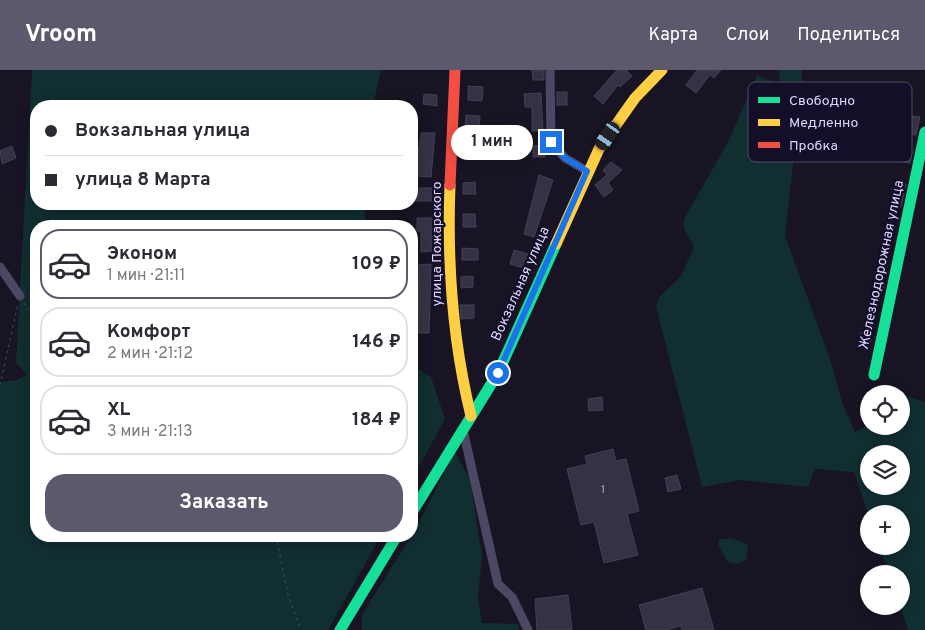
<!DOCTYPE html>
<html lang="ru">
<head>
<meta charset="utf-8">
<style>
  :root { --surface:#fff; --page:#f2f2f3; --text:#2b2b33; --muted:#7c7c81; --line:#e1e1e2; --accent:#5c596c }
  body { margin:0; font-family:Overpass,sans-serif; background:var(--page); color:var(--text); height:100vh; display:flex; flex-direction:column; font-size:19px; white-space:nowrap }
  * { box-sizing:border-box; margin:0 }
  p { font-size:16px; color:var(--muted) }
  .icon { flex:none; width:28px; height:28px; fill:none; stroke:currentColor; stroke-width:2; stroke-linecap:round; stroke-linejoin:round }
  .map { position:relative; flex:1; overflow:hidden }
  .sheet { position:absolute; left:30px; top:150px; width:388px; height:322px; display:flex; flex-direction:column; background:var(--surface); border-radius:20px; box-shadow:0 2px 12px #0003 }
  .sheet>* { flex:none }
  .hud { position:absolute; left:30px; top:30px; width:388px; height:110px; border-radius:20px; box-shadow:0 2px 12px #0003; display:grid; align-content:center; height:110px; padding:0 15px; background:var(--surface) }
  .fabs { position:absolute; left:860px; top:315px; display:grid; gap:10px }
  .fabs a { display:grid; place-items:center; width:50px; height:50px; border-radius:50%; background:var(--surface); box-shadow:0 2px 12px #0003; font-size:25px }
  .end { position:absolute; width:22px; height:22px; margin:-11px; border:6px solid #1a73e8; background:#fff; box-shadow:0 0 0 2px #fff }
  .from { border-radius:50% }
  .bubble { position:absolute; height:35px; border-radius:18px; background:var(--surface); box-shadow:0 2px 12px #0003; font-size:16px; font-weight:700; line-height:35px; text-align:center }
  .car { position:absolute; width:15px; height:30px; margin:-15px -8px; border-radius:6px; box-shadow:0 0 4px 1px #0007; background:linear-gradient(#222 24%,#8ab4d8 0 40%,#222 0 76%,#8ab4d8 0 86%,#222 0) }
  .hud b { display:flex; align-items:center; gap:18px; height:48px; font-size:19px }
  .hud b+b { border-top:1px solid var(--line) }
  .hud i { width:12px; height:12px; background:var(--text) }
  ul { padding:9px 0 0; list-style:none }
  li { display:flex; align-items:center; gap:15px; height:70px; margin:0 10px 8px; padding:0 5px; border:2px solid var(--line); border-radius:20px }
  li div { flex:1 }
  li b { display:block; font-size:19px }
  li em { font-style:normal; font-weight:700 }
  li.current { border-color:var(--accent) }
  li>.icon { width:45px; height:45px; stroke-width:1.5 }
  .action { display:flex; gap:10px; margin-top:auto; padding:10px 15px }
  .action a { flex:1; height:58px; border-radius:20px; background:var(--accent); color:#fff; font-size:20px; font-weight:700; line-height:58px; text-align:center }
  header { display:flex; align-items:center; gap:30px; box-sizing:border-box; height:70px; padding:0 25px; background:var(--accent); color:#fff }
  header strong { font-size:24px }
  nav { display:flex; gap:28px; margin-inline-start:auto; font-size:18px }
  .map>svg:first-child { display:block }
</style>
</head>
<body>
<header>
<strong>Vroom</strong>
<nav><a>Карта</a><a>Слои</a><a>Поделиться</a></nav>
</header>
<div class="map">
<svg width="925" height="560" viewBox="0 0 925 560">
  <rect width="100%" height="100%" fill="#181423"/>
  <g fill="#112e31" fill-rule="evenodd">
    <path d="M32,0H381L373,36H36V134H364L366,156H36V466H381L328,560H0V312L17,310L27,304L16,293Z"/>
    <path d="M779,0H802V16L785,166L830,289L843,335L855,362L869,354V356H901V324L925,332V560H908L900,536L901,504H889L879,476H901V444H869V446L854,402L815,399L808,417L741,410L702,417L656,236L660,226L681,206L694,177L684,158V149L728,72L757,5L780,15ZM869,384H901V416H869Z"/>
    <path d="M411,295L431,307L445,349L411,411Z"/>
    <path d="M455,382L470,410L482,485L478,527L482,553L518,554L519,560H362V545L417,456Z"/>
    <path d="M732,468L748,475L746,490L737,494L728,492L718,475L719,469Z"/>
  </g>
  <g fill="#363245" stroke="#453e57">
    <path d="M532,0H544V10H533Z"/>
    <path d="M617,0H626L632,6L620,17L618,15L603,34L594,26Z"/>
    <path d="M697,0H721L714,8L710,5L696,23L686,15Z"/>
    <path d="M468,16L483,17L482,31L468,30Z"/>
    <rect x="557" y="22" width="10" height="13"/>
    <path d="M541,23L543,61H532V37H525L524,24Z"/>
    <path d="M424,24L437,25V36L423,34Z"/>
    <path d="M466,45L480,46L479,61L465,60Z"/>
    <path d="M900,45L920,47L916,65L898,64Z"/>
    <path d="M421,63H435L431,107L415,106Z"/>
    <path d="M544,75L545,87H533V76Z"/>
    <path d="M12,76L16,88L2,94L0,81Z"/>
    <rect x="465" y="80" width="11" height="8"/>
    <path d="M904,81L912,82L910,93L903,92Z"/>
    <path d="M611,92L622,100L608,113L613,120L604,127L595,115L607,105L603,100Z"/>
    <path d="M539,105L553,110L534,167L524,164Z"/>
    <path d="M475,112L476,124H463V113Z"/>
    <path d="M900,114H906L901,137H897Z"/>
    <rect x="415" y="118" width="17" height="13"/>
    <path d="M463,144H475L476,157H463Z"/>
    <path d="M417,148H432V181L421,182V161H417Z"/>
    <path d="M462,178L478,179V190H462Z"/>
    <path d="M514,180L528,184L524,198L510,194Z"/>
    <path d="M431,194L429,263H418L419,195Z"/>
    <path d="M473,206V217L461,218V207Z"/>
    <path d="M875,209L885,212L883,220L873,218Z"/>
    <path d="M460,235H474V248L461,249Z"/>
    <path d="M860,263L872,265L870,275L858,273Z"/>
    <path d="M602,327L603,340L589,341L588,329Z"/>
    <path d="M613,379L616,391L626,389L639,441L627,444L638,485L604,493L594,452L581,455L567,399L587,394L585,386Z"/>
    <path d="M677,405L681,419L668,422L665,408Z"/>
    <path d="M702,518L714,560H682L681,556L666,560H646L639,535Z"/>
    <path d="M568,525L572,560H537L535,529Z"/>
  </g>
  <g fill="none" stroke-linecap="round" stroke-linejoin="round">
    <g stroke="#465465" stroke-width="1" stroke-dasharray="2.5 4" stroke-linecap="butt">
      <path d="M24,233L36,256"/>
      <path d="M0,315L18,234"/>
      <path d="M276,466L288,525L301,560"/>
    </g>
    <g stroke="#4c4864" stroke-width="9">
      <path d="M550,0L551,72L565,88L587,101"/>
      <path d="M0,197L20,226"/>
      <path d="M463,360L498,514L512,527L528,560"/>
    </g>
    <g stroke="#16e098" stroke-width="11">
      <path d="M874,305L925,62"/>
      <path d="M411,444L498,303L556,174"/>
      <path d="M340,560L397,466"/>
    </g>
    <g stroke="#ffcf43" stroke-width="11">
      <path d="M450,115C447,194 452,269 471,346"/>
      <path d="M556,174L599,79L635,28L662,0"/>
    </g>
    <path stroke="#f24e42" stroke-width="11" d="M450,115L455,0"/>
  </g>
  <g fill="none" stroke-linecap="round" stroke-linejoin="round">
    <path stroke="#1a73e8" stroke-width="6" d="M498,303L587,101L565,88L551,72"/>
  </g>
  <g text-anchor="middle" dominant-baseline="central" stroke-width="4.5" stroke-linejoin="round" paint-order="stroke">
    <g font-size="11" fill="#b3add0">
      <text x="603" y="420">1</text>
    </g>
    <g font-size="14" fill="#ddd6ff" stroke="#140e29">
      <text transform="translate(437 174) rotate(-90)">улица Пожарского</text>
      <text transform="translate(882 195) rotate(-78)">Железнодорожная улица</text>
      <text transform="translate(521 214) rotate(-66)">Вокзальная улица</text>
    </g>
  </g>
  <rect x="748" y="12" width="164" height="80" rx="8" fill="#140e29" stroke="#504a69" stroke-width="1"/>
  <rect x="758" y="27" width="22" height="6" fill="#16e098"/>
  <rect x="758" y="49" width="22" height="7" fill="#ffcf43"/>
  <rect x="758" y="72" width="22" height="6" fill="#f24e42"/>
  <g font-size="14" fill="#ddd6ff">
    <text x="789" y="35">Свободно</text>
    <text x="789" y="57">Медленно</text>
    <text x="789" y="80">Пробка</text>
  </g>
</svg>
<div class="fabs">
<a><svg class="icon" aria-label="locate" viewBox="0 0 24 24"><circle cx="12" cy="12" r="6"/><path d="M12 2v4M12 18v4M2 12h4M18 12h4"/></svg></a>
<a><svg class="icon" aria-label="layers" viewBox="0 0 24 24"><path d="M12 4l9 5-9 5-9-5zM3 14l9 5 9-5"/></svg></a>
<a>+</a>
<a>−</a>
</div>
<i class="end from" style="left:498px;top:303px"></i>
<i class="end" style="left:551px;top:72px"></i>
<div class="bubble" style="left:451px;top:55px;width:82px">1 мин</div>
<i class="car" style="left:608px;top:66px;rotate:215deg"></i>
<div class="hud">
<b><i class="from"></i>Вокзальная улица</b>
<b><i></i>улица 8 Марта</b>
</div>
<section class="sheet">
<ul>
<li class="current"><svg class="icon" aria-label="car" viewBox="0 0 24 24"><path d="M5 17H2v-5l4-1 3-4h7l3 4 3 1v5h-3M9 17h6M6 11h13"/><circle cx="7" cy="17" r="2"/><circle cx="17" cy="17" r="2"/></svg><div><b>Эконом</b><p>1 мин · 21:11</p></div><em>109 ₽</em></li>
<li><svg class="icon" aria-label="car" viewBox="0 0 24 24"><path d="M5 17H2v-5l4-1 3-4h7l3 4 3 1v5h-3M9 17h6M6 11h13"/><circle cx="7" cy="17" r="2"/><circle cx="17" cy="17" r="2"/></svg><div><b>Комфорт</b><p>2 мин · 21:12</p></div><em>146 ₽</em></li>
<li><svg class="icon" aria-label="car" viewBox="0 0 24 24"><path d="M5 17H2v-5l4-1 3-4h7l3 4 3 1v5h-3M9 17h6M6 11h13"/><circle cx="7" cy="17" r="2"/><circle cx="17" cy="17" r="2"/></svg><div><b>XL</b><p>3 мин · 21:13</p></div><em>184 ₽</em></li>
</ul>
<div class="action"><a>Заказать</a></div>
</section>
</div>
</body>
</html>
